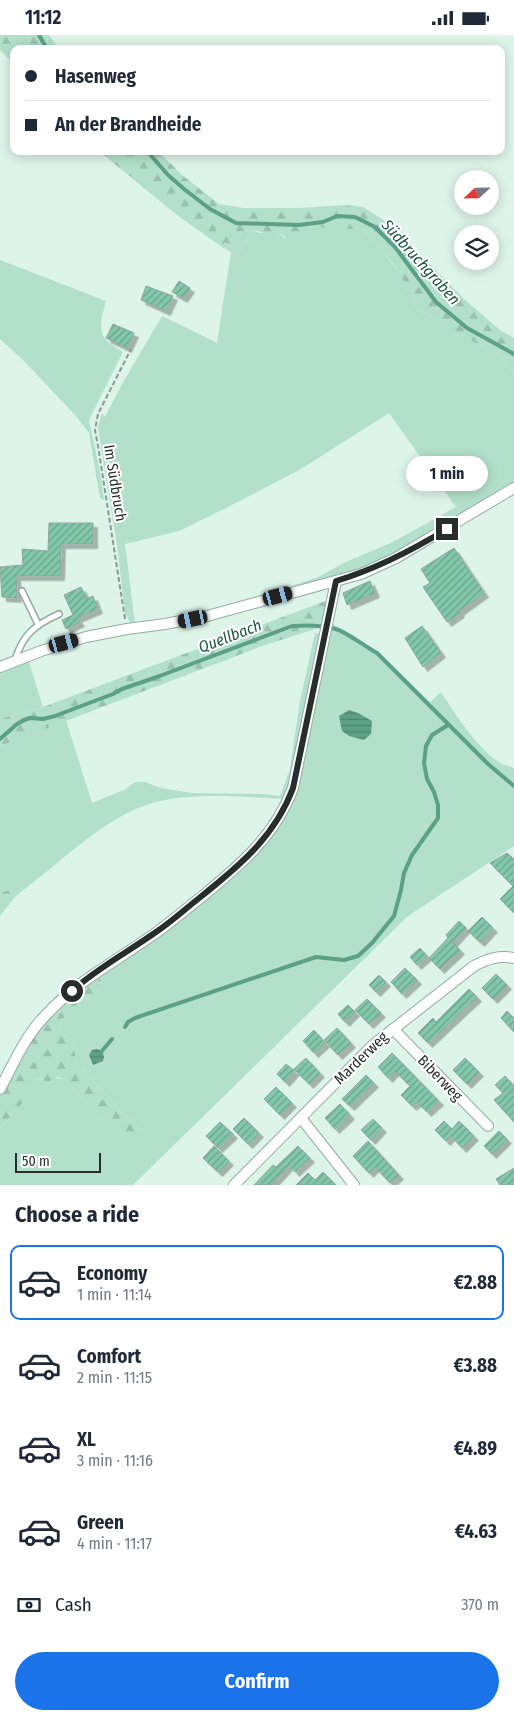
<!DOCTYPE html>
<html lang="en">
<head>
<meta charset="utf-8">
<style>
  :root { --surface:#fff; --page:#f6f6f7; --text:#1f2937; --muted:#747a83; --line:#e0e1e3; --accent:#1a73e8 }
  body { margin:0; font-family:"Fira Sans Condensed",sans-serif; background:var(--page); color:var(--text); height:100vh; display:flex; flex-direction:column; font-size:19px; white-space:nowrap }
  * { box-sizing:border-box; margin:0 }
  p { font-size:16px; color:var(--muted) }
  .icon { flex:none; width:28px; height:28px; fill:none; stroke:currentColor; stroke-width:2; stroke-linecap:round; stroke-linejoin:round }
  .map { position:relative; height:1150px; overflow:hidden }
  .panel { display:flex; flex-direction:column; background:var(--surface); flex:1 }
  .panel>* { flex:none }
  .banner { position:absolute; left:10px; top:10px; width:495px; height:110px; border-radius:10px; box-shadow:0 2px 12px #0003; display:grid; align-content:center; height:110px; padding:0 15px; background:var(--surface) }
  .needle { width:32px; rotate:248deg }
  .tools { position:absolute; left:454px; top:135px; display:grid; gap:10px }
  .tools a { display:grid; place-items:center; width:45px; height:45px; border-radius:50%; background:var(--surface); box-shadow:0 2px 12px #0003; font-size:25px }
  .scale { position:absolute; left:15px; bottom:12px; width:86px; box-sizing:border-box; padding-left:5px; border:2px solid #252e2a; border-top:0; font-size:14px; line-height:18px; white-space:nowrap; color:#252e2a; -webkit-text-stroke:4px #fff; paint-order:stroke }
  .end { position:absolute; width:22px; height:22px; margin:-11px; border:6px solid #252e2a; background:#fff; box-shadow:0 0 0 2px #fff }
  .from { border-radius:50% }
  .bubble { position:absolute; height:35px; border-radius:18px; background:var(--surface); box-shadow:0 2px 12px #0003; font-size:16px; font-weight:700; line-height:35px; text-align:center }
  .car { position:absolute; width:15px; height:30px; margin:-15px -8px; border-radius:6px; box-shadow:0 0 4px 1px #0007; background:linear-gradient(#222 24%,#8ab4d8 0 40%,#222 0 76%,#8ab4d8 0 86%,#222 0) }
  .banner b { display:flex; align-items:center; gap:18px; height:48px; font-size:19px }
  .banner b+b { border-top:1px solid var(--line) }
  .banner i { width:12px; height:12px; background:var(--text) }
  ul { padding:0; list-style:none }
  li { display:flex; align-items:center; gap:15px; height:75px; margin:0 10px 8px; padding:0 5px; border:2px solid transparent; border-radius:10px }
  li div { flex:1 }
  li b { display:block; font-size:19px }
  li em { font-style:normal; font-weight:700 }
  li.on { border-color:var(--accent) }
  li>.icon { width:45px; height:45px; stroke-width:1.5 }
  h2 { padding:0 15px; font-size:22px; line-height:60px }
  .pay { display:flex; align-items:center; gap:12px; height:55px; padding:0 15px; font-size:19px }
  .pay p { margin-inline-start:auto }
  .cta { display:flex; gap:10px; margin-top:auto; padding:10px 15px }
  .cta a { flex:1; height:58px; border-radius:30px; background:var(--accent); color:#fff; font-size:20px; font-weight:700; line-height:58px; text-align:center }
  .status { display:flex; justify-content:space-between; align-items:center; height:35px; padding:0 25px; background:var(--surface); direction:ltr }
  .status svg { height:14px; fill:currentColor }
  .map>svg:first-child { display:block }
</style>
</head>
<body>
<div class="status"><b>11:12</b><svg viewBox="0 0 49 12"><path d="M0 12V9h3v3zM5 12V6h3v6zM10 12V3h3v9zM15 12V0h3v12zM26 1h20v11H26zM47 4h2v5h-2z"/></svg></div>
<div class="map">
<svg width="514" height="1150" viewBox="0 0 514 1150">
  <defs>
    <pattern id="forest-firs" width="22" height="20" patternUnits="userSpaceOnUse" patternTransform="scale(1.25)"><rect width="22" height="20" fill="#b2e0cb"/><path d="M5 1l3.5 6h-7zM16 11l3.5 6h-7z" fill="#99c0ae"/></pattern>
    <pattern id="water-rules" width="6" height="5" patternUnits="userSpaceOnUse" patternTransform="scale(1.25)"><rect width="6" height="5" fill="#5ca185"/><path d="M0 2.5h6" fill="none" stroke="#4c846d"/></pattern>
    <pattern id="building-hatch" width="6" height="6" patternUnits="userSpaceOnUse" patternTransform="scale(1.25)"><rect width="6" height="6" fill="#82c8ab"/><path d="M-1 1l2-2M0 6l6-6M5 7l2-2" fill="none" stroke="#6aa38b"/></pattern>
    <filter id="shadow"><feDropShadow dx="4.5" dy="4.5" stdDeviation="0" flood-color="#0004"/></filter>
  </defs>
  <rect width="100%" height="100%" fill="#ddf4e9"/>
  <g fill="#b2e0cb" fill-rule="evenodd">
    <path d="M313,190L339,194H355L364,196L370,200L382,217L400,237L406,253L414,258L415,269L419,276L432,281L435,286L452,300L467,301L473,307L485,311L492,318L503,324L507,332L514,337V449L408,513L351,538L203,579L131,589L125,578L117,510L98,393L102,378L105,382C122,347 143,314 162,281L217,308L231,217L222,212L225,207L234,213L244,215V210L252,195L260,198L277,196L284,203ZM389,378L456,472L391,508L348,526L316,543L273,557L186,581L135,589L125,509L179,496L226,473L301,434Z"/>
    <path d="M0,225L106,266C103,278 97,294 106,305C110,310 118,313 123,317L89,385L99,432L104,465L100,463L89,398L76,381L23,325L0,304Z"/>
    <path d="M331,588L377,616L430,667L441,657C455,679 477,713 499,727C503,730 509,731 514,733V811L408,881L133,1150H0V1094L13,1079L33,1045C42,1043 57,1042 66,1045L100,1084L124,1101L143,1096L122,1078L76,1026L73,1006L63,1000L58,991L69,975L99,955L98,941L195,873L292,766Z"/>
    <path d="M315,598L323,599L285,764C246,762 194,757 156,767C120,776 85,805 57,828C43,840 29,850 15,862L9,855L0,858V711L66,685L92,768L124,755L135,747H145L161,753L192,758L263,759L280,761L290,734L300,666Z"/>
    <path d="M28,624L43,672L0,684V635Z"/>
  </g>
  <g fill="url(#forest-firs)">
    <path d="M0,0H49L59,14H14V29L0,15Z"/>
    <path d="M99,116H158L182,140L219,169L243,173H300L345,170L363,172L394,192L464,264L500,295L514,303V337L507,332L503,324L492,318L485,311L473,307L467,301L452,300L442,298L432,281L419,276L415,269L414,258L406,253L400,237L392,227L382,217L370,200L364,196L355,194H329L313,190L303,195C301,212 285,203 277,196L266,198L252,195L244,210V215L234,213L225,207L222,212L177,180Z"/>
    <path d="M328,565V590L265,610L0,711V684L43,672Z"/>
    <path d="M9,855L15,862L0,881V858Z"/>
    <path d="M98,941L103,949L99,955L69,975L58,991L63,1000L73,1006L76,1026L122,1078L143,1096V1100L134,1107L109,1092L100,1084L66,1045L58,1042L51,1045L48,1048L41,1043L33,1045L23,1063L22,1068L0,1094V1061L22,1019L43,989L63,966Z"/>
  </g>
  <g fill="url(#water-rules)">
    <path d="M349,675L358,678L372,686L371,699L364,705L349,701L342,696L339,681Z"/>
    <path d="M97,1014L102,1016L104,1022L103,1026L93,1030L89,1020L92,1015Z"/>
  </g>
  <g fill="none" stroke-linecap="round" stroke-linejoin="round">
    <g stroke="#5ca185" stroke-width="4">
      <path d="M39,0L47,14"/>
      <path d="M147,116L168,140L184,154L210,174L236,188L299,190L323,187L337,181L355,182L375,192L395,212L436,267L467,293L514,319"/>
      <path d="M0,704L17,689L24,685L30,683L43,684L55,681L113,659L122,654L157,642L292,591C305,590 322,590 336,594C346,597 366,612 377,618L488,729L514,751"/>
      <path d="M125,992L128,987L135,983L316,922L344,925L358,921L372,908L394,881L401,855L404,838L412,820L438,783V770L434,757L427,744L424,728L426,711L432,700L448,690"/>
      <path d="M102,1016L112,1004"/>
    </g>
  </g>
  <g fill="url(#building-hatch)" stroke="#90a59b" filter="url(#shadow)">
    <path d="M179,246L190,253L183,263L172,257Z"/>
    <path d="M146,251L173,261L166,276L141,265Z"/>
    <path d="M113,289L134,298L127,313L106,303Z"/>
    <path d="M49,488H93V509H61L60,541H16L17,563L2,562L0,532L23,530L22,514L48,516Z"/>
    <path d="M454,513L484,558L459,576L460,578L447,587L423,552L430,548L421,534Z"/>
    <path d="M370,546L375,558L347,570L343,558Z"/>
    <path d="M81,552L87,564L93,561L98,574L77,583L80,587L66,594L62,585L73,580L64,560Z"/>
    <path d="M422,591L441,618L423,632L405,603Z"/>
    <path d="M507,818L514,824V878L500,864L513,851L490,828Z"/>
    <path d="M482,882L493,893L480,907L468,896Z"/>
    <path d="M459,886L466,893L453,907L450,905L460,915L440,934L429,923L448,903L446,900Z"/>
    <path d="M420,913L427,921L417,930L410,922Z"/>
    <path d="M405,933L417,945L402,959L391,947Z"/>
    <path d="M496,939L507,950L493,964L482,953Z"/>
    <path d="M379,940L386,947L376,957L369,950Z"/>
    <path d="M469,954L477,962L428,1008L418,998L433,983L436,987Z"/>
    <path d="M367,964L381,978L369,989L355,975Z"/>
    <path d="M348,970L355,977L345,987L338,979Z"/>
    <path d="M507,976L514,983V997L501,983Z"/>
    <path d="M337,993L351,1008L338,1020L324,1005Z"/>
    <path d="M314,995L325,1008L314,1018L303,1006Z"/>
    <path d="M392,1018L439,1066L427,1077L417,1067L412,1071L401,1060L410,1051L395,1036L388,1043L378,1032Z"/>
    <path d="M306,1023L320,1038L309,1049L294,1034Z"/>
    <path d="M465,1023L479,1037L467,1049L453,1035Z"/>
    <path d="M286,1029L295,1036L285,1047L277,1039Z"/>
    <path d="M366,1040L374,1048L350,1071L342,1064Z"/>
    <path d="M505,1041L514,1051V1087L494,1065L503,1058L495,1050Z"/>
    <path d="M276,1052L292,1068L280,1080L264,1064Z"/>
    <path d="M340,1069L350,1080L335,1094L325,1083Z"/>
    <path d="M244,1083L259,1098L248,1109L233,1094Z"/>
    <path d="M373,1084L382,1093L371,1105L361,1095Z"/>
    <path d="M444,1086L452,1094L459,1086L474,1101L462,1113L451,1101L446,1106L435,1095Z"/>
    <path d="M220,1087L233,1099L218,1113L206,1101Z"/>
    <path d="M499,1096L507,1104L492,1119L484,1111Z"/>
    <path d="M368,1106L399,1140L390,1148L375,1132L369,1138L353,1121Z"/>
    <path d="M214,1111L229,1126L218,1137L203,1123Z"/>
    <path d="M298,1111L310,1123L295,1137L289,1130L271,1150H254L273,1130L276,1132Z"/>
    <path d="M514,1133V1150H500L496,1144Z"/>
    <path d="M323,1137L336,1150H296L308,1138L315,1145Z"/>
  </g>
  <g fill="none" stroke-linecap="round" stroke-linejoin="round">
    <defs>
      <g id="lane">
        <path d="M22,556L38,589"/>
        <path d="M15,625C23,599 35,590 59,579"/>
      </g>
      <g id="street">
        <path d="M0,632L41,616L86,602L127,594L165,589L207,581L361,539L396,523L514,453"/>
        <path d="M393,994L488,1091"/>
        <path d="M0,1054C13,1030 24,1003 43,983C76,946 118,925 157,897C172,886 185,875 199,864C239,831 274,803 293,753L336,546"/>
        <path d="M301,1083L354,1150"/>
        <path d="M234,1150L373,1010L474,931C487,924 499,920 514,923"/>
      </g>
    </defs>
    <use href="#lane" stroke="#96aca2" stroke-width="8"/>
    <use href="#street" stroke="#96aca2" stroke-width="12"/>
    <path stroke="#8a9a93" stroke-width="2" stroke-dasharray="5 2.5" stroke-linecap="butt" d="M125,584L98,411L95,395L98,379L131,314"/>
    <use href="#lane" stroke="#fff" stroke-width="5"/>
    <use href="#street" stroke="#fff" stroke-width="10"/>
  </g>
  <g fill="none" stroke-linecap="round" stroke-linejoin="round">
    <path stroke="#252e2a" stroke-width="6" d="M72,956C97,933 128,917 156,897C171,887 184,875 198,864C238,832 275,802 293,753L336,546C376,534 411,516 447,494"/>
  </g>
  <g text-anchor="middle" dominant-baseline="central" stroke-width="4" stroke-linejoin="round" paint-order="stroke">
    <g font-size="15" fill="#252e2a" stroke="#fff">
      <text transform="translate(115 448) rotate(81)">Im Südbruch</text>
      <text transform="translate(361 1023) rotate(-44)">Marderweg</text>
      <text transform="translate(440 1043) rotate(46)">Biberweg</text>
    </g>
    <g font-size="16" font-style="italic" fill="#1e5642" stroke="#fff">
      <text transform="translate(421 227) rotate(48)">Südbruchgraben</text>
      <text transform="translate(230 601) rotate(-21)">Quellbach</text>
    </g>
  </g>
</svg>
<div class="tools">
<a><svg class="needle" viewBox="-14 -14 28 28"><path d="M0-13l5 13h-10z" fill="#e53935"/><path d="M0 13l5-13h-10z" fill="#747a83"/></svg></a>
<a><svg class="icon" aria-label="layers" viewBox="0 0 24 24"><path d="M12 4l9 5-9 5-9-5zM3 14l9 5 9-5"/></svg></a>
</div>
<div class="scale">50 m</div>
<i class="end from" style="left:72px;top:956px"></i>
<i class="end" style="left:447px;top:494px"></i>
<div class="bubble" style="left:406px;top:421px;width:82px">1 min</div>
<i class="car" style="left:278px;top:561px;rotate:75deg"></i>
<i class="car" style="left:193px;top:584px;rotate:258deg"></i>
<i class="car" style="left:64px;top:608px;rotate:75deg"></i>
<div class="banner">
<b><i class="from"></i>Hasenweg</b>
<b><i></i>An der Brandheide</b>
</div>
</div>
<section class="panel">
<h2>Choose a ride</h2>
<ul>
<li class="on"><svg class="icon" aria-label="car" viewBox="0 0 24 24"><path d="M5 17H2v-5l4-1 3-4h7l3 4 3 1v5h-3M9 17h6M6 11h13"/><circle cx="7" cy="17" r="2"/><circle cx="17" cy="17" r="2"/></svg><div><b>Economy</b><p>1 min · 11:14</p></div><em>€2.88</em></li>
<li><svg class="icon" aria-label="car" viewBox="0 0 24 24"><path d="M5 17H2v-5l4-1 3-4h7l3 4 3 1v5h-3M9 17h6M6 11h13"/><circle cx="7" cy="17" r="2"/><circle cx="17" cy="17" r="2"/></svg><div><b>Comfort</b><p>2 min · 11:15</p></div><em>€3.88</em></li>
<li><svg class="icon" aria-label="car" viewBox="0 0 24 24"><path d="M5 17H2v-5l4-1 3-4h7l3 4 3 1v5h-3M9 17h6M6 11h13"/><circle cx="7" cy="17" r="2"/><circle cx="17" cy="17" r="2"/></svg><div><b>XL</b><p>3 min · 11:16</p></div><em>€4.89</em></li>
<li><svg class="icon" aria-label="car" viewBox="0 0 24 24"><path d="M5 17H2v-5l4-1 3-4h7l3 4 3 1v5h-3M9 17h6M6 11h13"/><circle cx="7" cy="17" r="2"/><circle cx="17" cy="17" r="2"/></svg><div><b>Green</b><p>4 min · 11:17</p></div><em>€4.63</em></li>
</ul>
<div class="pay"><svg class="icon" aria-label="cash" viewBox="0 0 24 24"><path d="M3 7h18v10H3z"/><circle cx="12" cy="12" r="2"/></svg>Cash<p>370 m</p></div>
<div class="cta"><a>Confirm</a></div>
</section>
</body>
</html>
